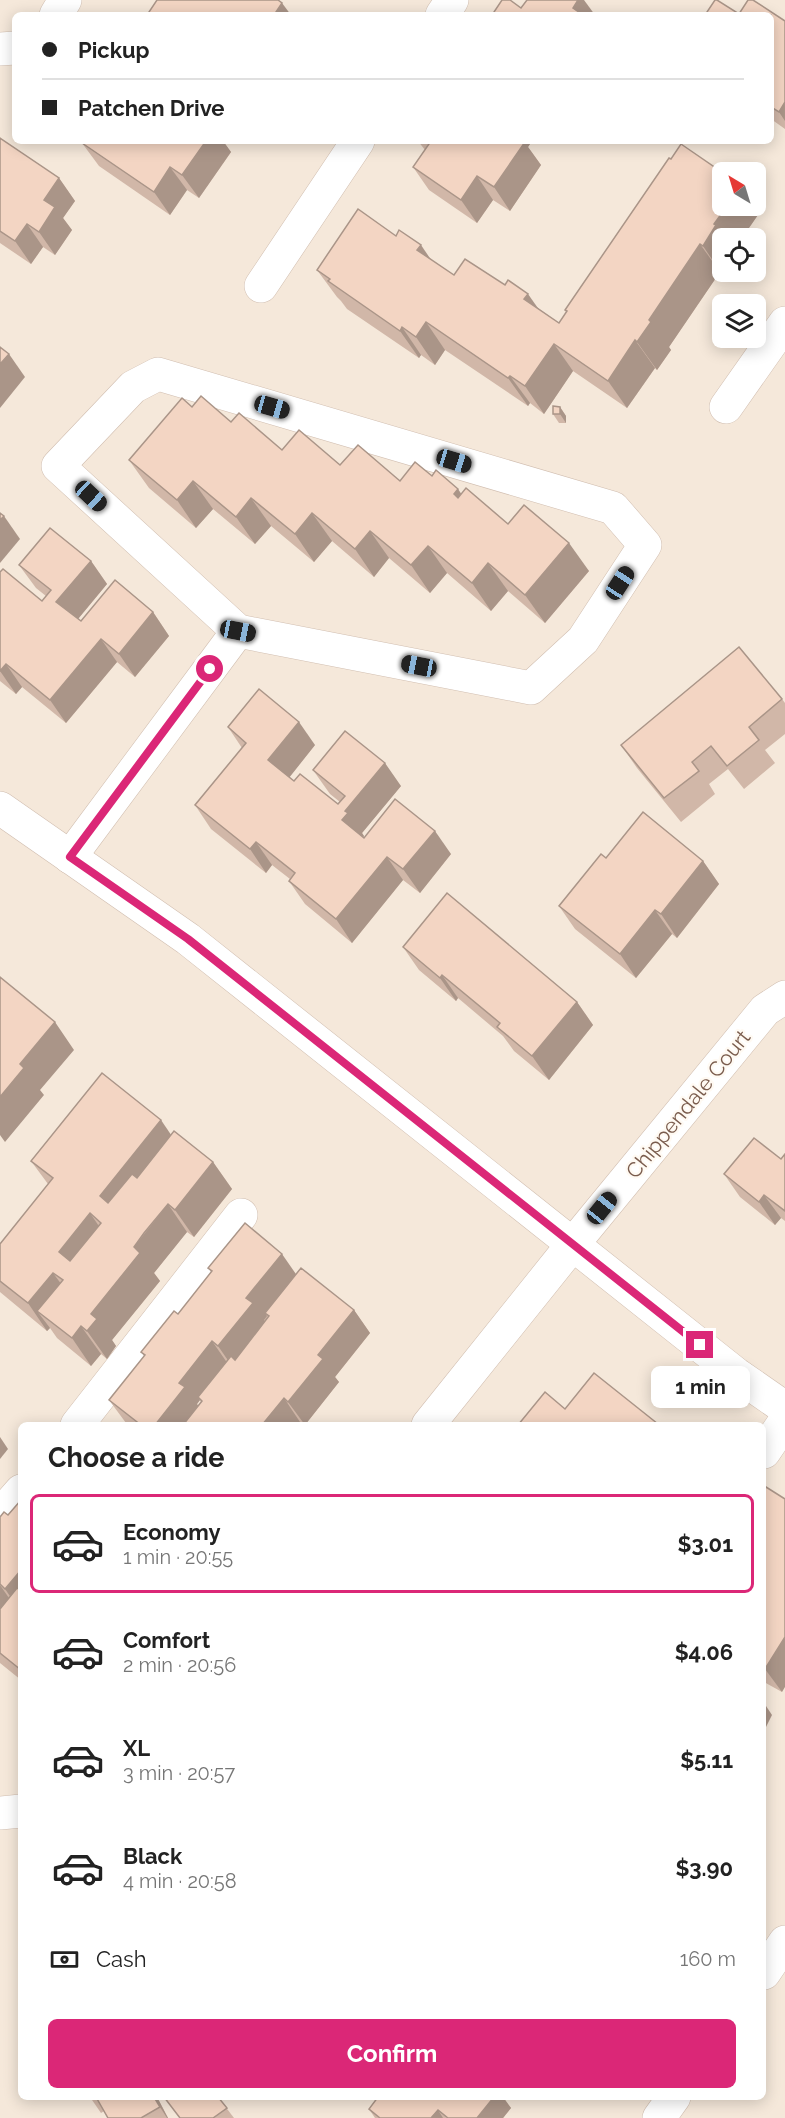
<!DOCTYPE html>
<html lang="en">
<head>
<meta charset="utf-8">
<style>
  :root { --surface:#fff; --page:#f2f2f2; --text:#222; --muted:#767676; --line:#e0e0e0; --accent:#db2777 }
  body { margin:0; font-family:Raleway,sans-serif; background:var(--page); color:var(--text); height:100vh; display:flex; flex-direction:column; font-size:22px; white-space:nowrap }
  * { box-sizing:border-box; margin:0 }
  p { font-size:20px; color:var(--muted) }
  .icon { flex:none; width:33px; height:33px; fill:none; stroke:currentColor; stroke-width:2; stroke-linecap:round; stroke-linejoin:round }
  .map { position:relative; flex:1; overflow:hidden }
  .side { position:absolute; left:18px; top:1422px; width:748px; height:678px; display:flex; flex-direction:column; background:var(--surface); border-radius:9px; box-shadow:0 3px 15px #0003 }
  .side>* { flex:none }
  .guide { position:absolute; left:12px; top:12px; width:762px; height:132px; border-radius:9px; box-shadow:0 3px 15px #0003; display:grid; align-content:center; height:132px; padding:0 30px; background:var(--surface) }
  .needle { width:39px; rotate:322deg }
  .controls { position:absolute; left:712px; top:162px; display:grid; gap:12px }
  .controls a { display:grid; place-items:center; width:54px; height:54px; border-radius:9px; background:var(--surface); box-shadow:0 3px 15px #0003; font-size:30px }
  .end { position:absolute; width:27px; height:27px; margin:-14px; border:8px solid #db2777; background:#fff; box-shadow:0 0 0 3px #fff }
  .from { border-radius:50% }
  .bubble { position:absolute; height:42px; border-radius:9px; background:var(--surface); box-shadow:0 3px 15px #0003; font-size:20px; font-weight:700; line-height:42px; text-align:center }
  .car { position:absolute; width:18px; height:36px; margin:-18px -9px; border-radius:8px; box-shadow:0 0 4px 2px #0007; background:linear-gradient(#222 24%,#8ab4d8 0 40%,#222 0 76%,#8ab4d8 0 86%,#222 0) }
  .guide b { display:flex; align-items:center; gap:21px; height:57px; font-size:22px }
  .guide b+b { border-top:2px solid var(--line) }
  .guide i { width:15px; height:15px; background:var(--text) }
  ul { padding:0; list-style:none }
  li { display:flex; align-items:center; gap:18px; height:99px; margin:0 12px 9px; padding:0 18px; border:3px solid transparent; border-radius:9px }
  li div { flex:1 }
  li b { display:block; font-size:22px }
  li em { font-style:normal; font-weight:700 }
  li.current { border-color:var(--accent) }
  li>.icon { width:54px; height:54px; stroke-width:1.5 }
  h2 { padding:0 30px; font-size:27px; line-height:72px }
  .pay { display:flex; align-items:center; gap:15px; height:66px; padding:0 30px; font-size:22px }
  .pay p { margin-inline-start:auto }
  .cta { display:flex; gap:12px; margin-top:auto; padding:12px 30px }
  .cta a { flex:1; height:69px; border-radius:9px; background:var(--accent); color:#fff; font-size:24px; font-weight:700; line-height:69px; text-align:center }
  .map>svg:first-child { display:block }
</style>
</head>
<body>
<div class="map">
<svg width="785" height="2118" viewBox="0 0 785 2118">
  <rect width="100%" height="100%" fill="#fdf6ec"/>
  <path fill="#f5e8da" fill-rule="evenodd" d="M0,0H785V2118H0ZM15,15H771V141H15ZM723,172H756V206H723ZM723,238H756V272H723ZM723,304H756V338H723ZM21,1425H764V2097H21Z"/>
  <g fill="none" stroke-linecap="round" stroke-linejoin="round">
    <defs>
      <g id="minor">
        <path d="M56,15L65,0"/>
        <path d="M442,15L452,0"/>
        <path d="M0,49L15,48"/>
        <path d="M261,286L358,141"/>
        <path d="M726,407L785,323"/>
        <path d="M0,808L188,939L736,1374L785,1408"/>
        <path d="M70,857L238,631L531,688L583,640L645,545L613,508L158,374L133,387L58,466L238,631"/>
        <path d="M77,1425L241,1215"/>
        <path d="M428,1425L573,1244L765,1010L785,997"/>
        <path d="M764,1452L785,1421"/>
        <path d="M0,1515L21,1491"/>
        <path d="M0,1813L21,1811"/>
        <path d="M764,1973L785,1942"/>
        <path d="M659,2118L674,2097"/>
      </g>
    </defs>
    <use href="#minor" stroke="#d1beb0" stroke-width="34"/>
    <use href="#minor" stroke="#fff" stroke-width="33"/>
  </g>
  <g fill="#d1b7a8" fill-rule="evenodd">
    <path d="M715,0H717L739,14L748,0H753L785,21V129L771,119V15H705Z"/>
    <path d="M0,138L59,178L75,201L63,218L72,230L55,255L43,247L31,264L0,243Z"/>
    <path d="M84,141H223L231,152L199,198L187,190L170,215L99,166L82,143Z"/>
    <path d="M418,141H532L528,147L541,165L510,211L493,200L477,223L429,190L413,167L425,150Z"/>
    <path d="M723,206H755L760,212L742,238H723L724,272L722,274L720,272L669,347L671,350L657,370L655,368L627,408L573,371L544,414L530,403L528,406L445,350L435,365L421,355L419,358L347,309L341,301L337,297L317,270L431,260L454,275L538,308L559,323L566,312L565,310Z"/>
    <path d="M192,407L231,422L282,450L400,481L432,476L508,524L589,571L545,623L508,591L491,611L447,573L430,593L389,558L374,577L332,541L314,562L271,526L255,544L213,509L196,528L149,488L129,460Z"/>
    <path d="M560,407L566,416V423H559L553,414Z"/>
    <path d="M91,561L107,584L78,619L81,621L153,612L169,636L135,677L117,662L66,723L22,687L16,694L0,681V572L42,601L46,596L36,588L19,565Z"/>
    <path d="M782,699L785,703V734L765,750L775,763L744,789L728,769L709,784L715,794L681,822L637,768L621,745Z"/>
    <path d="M228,727L315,745L289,777L294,781L338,804L340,802L330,794L313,770L401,786L362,833L364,836L363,837L451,854L420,893L403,880L352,943L305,904L289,881L290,879L272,865L266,873L211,829L195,805L242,748Z"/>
    <path d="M703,861L719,884L677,938L672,934L636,978L575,929L559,906Z"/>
    <path d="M403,947L577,1002L593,1025L549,1080L514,1051L503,1036L458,998L456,1001L419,970Z"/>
    <path d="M171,1135L213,1162L232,1189L194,1237L187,1232L154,1273L160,1281L112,1340L116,1346L107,1359L101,1354L91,1366L57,1338L50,1328L47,1331L0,1292V1281L48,1184L31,1161Z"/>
    <path d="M785,1154V1221L781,1218L775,1225L740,1197L724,1174L781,1159Z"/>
    <path d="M208,1268L296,1274L354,1310L370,1333L335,1377L339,1382L305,1425L300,1422L297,1425H128L126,1423L109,1400L144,1356L141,1352L178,1314L211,1272ZM200,1400L201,1402L198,1406L197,1404Z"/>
    <path d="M764,1491L782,1692L764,1682Z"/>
    <path d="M21,1500V1680L0,1663V1517L8,1515Z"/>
    <path d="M90,2097H157L168,2118H108L104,2111L101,2113Z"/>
    <path d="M218,2097L234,2118H179Z"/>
    <path d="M378,2097H503L511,2108L503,2118H380Z"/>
    <path d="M369,2109L380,2118H375Z"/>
  </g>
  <g fill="#aa9588">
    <path d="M578,0H584L595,15H578L573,8Z"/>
    <path d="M282,3L291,15H274Z"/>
    <path d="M785,102V121L779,112Z"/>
    <path d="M206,141H223L231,152L199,198L182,175Z"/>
    <path d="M515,141H532L528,147L541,165L510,211L494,187Z"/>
    <path d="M170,167L187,190L170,215L154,192Z"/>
    <path d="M477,176L493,200L477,223L461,200Z"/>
    <path d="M59,178L75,201L63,218L72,230L55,255L39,232L44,200Z"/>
    <path d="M727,206H755L760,212L742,238H723L724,272L722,274L703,246L714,224Z"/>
    <path d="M27,224L43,247L31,264L15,241Z"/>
    <path d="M700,244L720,272L669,347L671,350L657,370L637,342L649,320Z"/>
    <path d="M421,245L440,273L417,250Z"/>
    <path d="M528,294L547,321L524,299Z"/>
    <path d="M426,322L445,350L435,365L416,337Z"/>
    <path d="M402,327L421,355L419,358L400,331Z"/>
    <path d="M635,340L655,368L627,408L608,381Z"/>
    <path d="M554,344L573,371L544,414L525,386Z"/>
    <path d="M9,354L25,377L0,408V364Z"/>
    <path d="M510,376L530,403L528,406L508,378Z"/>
    <path d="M560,407L566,416V423L560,414Z"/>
    <path d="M193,481L213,509L196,528L177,500Z"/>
    <path d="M458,489L477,517L454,494Z"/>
    <path d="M251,498L271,526L255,544L236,517Z"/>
    <path d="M312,513L332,541L314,562L295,534Z"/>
    <path d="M4,516L20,539L0,563V520Z"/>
    <path d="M370,531L389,558L374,577L355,549Z"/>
    <path d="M569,543L589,571L545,623L525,595Z"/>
    <path d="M428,546L447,573L430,593L411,565Z"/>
    <path d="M91,561L107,584L73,625L56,602Z"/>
    <path d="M488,563L508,591L491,611L472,583Z"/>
    <path d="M153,612L169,636L135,677L119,654Z"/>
    <path d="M101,639L117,662L66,723L50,700Z"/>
    <path d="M6,664L22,687L16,694L0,671Z"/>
    <path d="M299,722L315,745L285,783L268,760Z"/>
    <path d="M385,763L401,786L362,833L364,836L359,843L342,820L345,811Z"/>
    <path d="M435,831L451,854L420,893L403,869Z"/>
    <path d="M256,842L272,865L266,873L250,849Z"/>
    <path d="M387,857L403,880L352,943L336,919Z"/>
    <path d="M703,861L719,884L677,938L661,914Z"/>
    <path d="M655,910L672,934L636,978L620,954Z"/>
    <path d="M442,975L458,998L456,1001L440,978Z"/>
    <path d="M577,1002L593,1025L549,1080L532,1056Z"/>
    <path d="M55,1022L74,1050L40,1090L44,1095L5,1142L0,1135V1097L20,1064Z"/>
    <path d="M161,1120L180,1148L119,1224L100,1196Z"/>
    <path d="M213,1162L232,1189L194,1237L175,1210Z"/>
    <path d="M764,1195L781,1218L775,1225L759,1202Z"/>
    <path d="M168,1204L187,1232L154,1273L160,1281L112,1340L116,1346L107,1359L87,1331L91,1314L134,1247Z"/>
    <path d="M90,1213L109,1241L78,1280L59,1252Z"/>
    <path d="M282,1254L298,1277L265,1313L267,1316L264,1320L269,1326L234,1369L218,1346L246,1298Z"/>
    <path d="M53,1273L73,1300L37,1311L50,1328L47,1331L28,1303Z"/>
    <path d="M354,1310L370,1333L335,1377L339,1382L305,1425L288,1402L318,1355Z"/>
    <path d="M81,1326L101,1354L91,1366L72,1338Z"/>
    <path d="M212,1341L228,1364L198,1397L200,1400L197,1404L201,1410L190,1425H155L179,1383Z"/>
    <path d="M284,1398L300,1422L297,1425H262Z"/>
    <path d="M0,1437L8,1449L0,1459Z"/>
    <path d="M21,1570V1601L17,1606L5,1589Z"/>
    <path d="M0,1585L11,1601L0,1614Z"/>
    <path d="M785,1637V1687L782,1692L765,1669Z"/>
    <path d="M764,1703L772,1715L764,1731Z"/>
    <path d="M154,2097H157L168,2118H167L160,2107Z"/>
    <path d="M494,2097H503L511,2108L503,2118H477Z"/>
    <path d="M438,2110L443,2118H431Z"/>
  </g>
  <g fill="#f3d5c3" stroke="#aa9588" stroke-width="1.5" fill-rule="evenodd">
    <path d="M157,0H278L282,3L274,15H147Z"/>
    <path d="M502,0H510L521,8L527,0H578L573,8L583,15H492Z"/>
    <path d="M715,0H717L739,14L748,0H753L785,21V102L779,112L771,107V15H705Z"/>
    <path d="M0,138L59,178L44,200L55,207L39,232L27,224L15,241L0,231Z"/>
    <path d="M84,141H206L182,175L170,167L154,192L82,143Z"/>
    <path d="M425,141H524L525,142L494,187L477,176L461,200L413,167L429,144Z"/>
    <path d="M681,144L723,173V206H727L714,224L716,225L703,246L700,244L649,320L651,322L637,342L635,340L608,381L554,344L525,386L510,376L508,378L426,322L416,337L402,327L400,331L328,281L330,279L317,270L358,209L396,236L399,230L421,245L417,250L454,275L465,259L505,285L508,280L528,294L524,299L559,323L567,311L565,310L669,158L671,159Z"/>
    <path d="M0,347L9,354L0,364Z"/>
    <path d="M201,396L231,422L239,413L282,450L299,430L340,465L358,445L400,481L415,462L432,476L436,470L458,489L454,494L458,498L466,488L508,524L524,505L569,543L525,595L488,563L472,583L428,546L411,565L370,531L355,549L312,513L295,534L251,498L236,517L193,481L177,500L129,460L182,398L192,407Z"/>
    <path d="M553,406L560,407V414H553Z"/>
    <path d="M0,513L4,516L0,520Z"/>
    <path d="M50,528L91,561L56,602L81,621L115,580L153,612L119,654L101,639L50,700L6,664L0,671V572L3,569L42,601L51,590L19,565Z"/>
    <path d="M739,647L782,699L749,727L759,740L727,766L711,746L692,762L699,771L664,798L621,745Z"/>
    <path d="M259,689L299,722L268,760L294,781L300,774L338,804L345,796L313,770L345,731L385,763L345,811L348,813L342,820L364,838L395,799L435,831L403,869L387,857L336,919L289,881L295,873L256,842L250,849L195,805L246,743L228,727Z"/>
    <path d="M643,812L703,861L661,914L655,910L620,954L559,906L601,854L606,858Z"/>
    <path d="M447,893L577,1002L532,1056L497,1027L500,1023L442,975L440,978L403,947Z"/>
    <path d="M0,977L55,1022L20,1064L24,1068L0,1097Z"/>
    <path d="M102,1073L161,1120L100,1196L108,1203L132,1174L137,1178L174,1131L213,1162L175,1210L168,1204L144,1233L134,1247L140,1253L91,1314L97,1319L87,1331L81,1326L72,1338L37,1311L63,1280L53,1273L28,1303L0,1281V1244L53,1178L31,1161ZM90,1213L101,1223L70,1261L59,1252Z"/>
    <path d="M754,1138L781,1159L785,1154V1211L764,1195L759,1202L724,1174Z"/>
    <path d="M245,1223L282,1254L246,1298L253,1303L218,1346L212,1341L179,1383L185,1387L155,1425H141L109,1400L145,1355L141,1352L174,1311L178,1314L212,1271L208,1268Z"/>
    <path d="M301,1268L354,1310L318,1355L323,1359L288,1402L284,1398L262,1425H183L202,1401L198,1397L231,1356L235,1360L269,1316L265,1313Z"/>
    <path d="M594,1373L658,1424L657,1425H518L545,1392L565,1409Z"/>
    <path d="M766,1487L785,1499V1637L765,1669L764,1668V1491Z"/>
    <path d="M21,1500V1570L5,1589L0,1584V1517L4,1512L8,1515Z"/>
    <path d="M17,1588L21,1591V1670L0,1653V1609Z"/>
    <path d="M96,2097H154L160,2107L141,2118H108Z"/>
    <path d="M164,2097H218L227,2108L213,2118H180Z"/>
    <path d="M378,2097H494L477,2118H448L438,2110L431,2118H380L369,2109Z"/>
  </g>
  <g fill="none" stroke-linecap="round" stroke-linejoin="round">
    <path stroke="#db2777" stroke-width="8" d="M210,669L70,857L188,939L700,1345"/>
  </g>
  <g text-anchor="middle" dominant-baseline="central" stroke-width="4.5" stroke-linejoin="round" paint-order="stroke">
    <g font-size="21" fill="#7a5c4d" stroke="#fffaf3">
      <text transform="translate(688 1104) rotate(-51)">Chippendale Court</text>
    </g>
  </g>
</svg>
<div class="controls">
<a><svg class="needle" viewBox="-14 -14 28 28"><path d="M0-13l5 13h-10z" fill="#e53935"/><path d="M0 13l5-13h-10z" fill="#767676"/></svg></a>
<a><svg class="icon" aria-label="locate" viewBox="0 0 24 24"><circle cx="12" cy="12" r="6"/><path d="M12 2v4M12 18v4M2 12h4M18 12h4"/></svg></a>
<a><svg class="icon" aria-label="layers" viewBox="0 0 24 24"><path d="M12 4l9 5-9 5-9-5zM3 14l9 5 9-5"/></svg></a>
</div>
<i class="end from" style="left:210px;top:669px"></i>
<i class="end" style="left:700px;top:1345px"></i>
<div class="bubble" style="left:651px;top:1366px;width:99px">1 min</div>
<i class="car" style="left:272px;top:407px;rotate:106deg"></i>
<i class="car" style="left:454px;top:461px;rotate:107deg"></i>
<i class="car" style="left:91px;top:496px;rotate:133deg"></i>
<i class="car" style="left:620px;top:583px;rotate:33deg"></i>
<i class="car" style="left:238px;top:631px;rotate:101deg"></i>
<i class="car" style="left:419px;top:666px;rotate:281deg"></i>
<i class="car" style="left:602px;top:1208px;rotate:39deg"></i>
<div class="guide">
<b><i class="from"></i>Pickup</b>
<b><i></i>Patchen Drive</b>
</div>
<section class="side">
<h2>Choose a ride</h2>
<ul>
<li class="current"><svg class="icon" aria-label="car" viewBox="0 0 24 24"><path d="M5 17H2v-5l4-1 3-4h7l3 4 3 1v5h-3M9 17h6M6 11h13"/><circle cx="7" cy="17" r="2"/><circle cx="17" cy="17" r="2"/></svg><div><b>Economy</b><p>1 min · 20:55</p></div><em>$3.01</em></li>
<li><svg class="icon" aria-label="car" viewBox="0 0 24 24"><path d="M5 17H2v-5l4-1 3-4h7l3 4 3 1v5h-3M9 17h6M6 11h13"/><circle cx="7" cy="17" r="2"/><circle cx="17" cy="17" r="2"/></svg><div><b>Comfort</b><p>2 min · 20:56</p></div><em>$4.06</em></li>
<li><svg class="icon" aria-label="car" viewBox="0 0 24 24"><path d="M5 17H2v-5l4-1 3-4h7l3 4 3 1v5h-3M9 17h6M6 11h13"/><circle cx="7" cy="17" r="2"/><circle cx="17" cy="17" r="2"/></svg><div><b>XL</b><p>3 min · 20:57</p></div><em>$5.11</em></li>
<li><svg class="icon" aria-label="car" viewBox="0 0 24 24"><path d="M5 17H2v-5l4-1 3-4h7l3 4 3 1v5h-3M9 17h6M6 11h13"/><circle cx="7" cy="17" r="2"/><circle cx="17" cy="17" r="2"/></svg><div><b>Black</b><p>4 min · 20:58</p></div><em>$3.90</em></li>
</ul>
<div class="pay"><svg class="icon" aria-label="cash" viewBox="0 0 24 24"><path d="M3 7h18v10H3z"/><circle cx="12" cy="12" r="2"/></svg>Cash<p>160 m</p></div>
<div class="cta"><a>Confirm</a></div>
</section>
</div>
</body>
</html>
